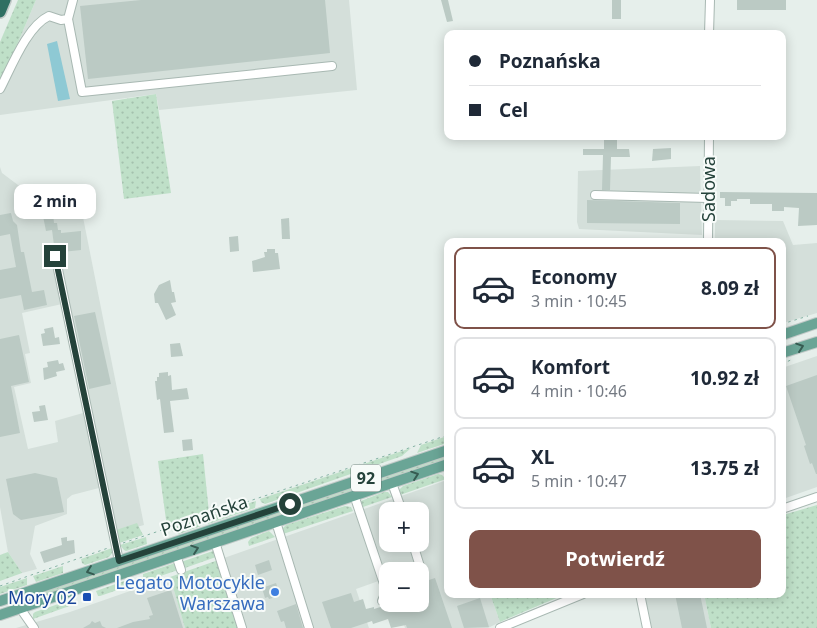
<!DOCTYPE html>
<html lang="pl">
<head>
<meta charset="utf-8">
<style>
  :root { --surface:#fff; --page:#f6f6f7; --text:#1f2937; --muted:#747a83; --line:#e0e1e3; --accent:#7f5249 }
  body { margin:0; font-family:"Noto Sans",sans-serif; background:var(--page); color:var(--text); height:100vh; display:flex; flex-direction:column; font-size:19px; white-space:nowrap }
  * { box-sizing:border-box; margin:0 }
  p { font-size:16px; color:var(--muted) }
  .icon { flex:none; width:28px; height:28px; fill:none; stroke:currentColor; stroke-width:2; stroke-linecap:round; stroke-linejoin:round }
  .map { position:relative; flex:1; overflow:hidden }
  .drawer { position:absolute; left:444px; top:238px; width:342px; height:360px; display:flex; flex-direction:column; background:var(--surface); border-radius:10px; box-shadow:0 2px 12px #0003 }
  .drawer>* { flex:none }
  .guide { position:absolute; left:444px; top:30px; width:342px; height:110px; border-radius:10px; box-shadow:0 2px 12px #0003; display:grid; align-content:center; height:110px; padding:0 25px; background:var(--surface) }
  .controls { position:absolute; left:379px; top:502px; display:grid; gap:10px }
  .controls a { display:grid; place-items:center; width:50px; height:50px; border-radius:10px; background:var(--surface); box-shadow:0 2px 12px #0003; font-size:25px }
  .end { position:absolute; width:22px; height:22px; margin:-11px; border:6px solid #24423a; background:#fff; box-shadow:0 0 0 2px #fff }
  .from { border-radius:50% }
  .bubble { position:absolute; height:35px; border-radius:10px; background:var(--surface); box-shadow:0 2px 12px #0003; font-size:16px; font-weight:700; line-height:35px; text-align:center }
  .guide b { display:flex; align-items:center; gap:18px; height:48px; font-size:19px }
  .guide b+b { border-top:1px solid var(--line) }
  .guide i { width:12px; height:12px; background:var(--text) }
  ul { padding:9px 0 0; list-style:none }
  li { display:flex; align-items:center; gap:15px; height:82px; margin:0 10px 8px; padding:0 15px; border:2px solid var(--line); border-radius:10px }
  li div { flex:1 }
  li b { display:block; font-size:19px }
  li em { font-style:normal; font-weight:700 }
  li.current { border-color:var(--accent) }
  li>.icon { width:45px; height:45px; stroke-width:1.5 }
  .primary-button { display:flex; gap:10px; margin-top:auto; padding:10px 25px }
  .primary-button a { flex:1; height:58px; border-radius:10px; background:var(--accent); color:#fff; font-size:20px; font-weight:700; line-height:58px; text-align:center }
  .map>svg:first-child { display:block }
</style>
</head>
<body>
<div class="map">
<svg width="817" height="628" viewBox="0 0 817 628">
  <defs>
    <pattern id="grass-dots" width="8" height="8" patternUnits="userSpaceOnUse" patternTransform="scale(1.25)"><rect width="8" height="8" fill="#bfe0c8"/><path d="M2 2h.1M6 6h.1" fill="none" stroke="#a4c1ad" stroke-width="1.8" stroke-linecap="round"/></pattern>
  </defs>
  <rect width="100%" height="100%" fill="#e6efeb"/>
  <g fill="#d4dfda" fill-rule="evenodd">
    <path d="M36,0H349L357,90L159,110L156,94L0,115V85Z"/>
    <path d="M700,166L702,235L579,229L577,222L578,171Z"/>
    <path d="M0,167L2,173L42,203L79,197L144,525L111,534L99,488L72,495L67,499V514L35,526L30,554L37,569L22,573L8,552L0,507ZM62,304L83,413L55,421L58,442L28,449L14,387L31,383L25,354L30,353L22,313Z"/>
    <path d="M715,220L783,221L793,245L817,243V313L783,323L782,241H715Z"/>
    <path d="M817,356V487L783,499L782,368Z"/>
    <path d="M447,480L448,594H490L500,622L488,628H405L397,604H420V571H388L387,578L356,589L369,628H246L224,558ZM388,511H420V544H388Z"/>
    <path d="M170,577L185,628H16L70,612Z"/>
    <path d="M644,594H704L711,628H652Z"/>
  </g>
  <g fill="url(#grass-dots)">
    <path d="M18,0H36L0,85V42Z"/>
    <path d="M156,94L171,193L124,199L112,101Z"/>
    <path d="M447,436V443L417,453L421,445Z"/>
    <path d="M411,448L402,456L265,504L261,502L260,499Z"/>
    <path d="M203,454L209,513L167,527L158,461Z"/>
    <path d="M447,454V459L39,597L37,593Z"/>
    <path d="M438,474L442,475L446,479L400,495V489L403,486Z"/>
    <path d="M384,492H388L392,497L360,508L359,505L361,501Z"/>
    <path d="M256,501L255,508L208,524L206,522V517Z"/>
    <path d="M817,505V628H711L704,594H782L783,515Z"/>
    <path d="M345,506L351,507L353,511L283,534L282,529L286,525Z"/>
    <path d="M202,518L201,526L179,534L172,531L171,528Z"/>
    <path d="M137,523L143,535L119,543L116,530Z"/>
    <path d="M269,531L275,537L249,546L248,542L251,538Z"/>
    <path d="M146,537L147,544L126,551L124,550L120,545Z"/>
    <path d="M112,548L113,552L109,557L85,565L82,563L81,559Z"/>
    <path d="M213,551L216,557L182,569L181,562Z"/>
    <path d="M8,552L22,573L0,581V555Z"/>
    <path d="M224,558L246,628H185L170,577Z"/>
    <path d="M175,563L178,570L143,582V574Z"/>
    <path d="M63,566V573L36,582L33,576Z"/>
    <path d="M27,578V585L0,594V587Z"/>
    <path d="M127,580L132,583V585L100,596H98L96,591Z"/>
    <path d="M490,594H566L500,622Z"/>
    <path d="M73,599L76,603L75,604L33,619V614L35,612Z"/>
  </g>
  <path fill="#8ec9d4" d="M57,41L70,99L58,101L47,44Z"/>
  <g fill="#bbcac4">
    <path d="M141,0H325L330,53L88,79L80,6Z"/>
    <path d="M441,0H448L453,21L447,22Z"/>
    <rect x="612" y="0" width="9" height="19"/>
    <rect x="737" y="0" width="49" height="10"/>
    <path d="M604,136H617V149H629L630,157H611L610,190H602L603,155H583V149H604Z"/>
    <path d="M671,148V159L652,161L653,149Z"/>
    <path d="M720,192L817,193V225L798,226L799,208L784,207V211H772V204H750V199H737V201H731V206H725V198H720Z"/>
    <path d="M587,200L680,203V224L587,223Z"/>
    <path d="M11,213L13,221L17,225L21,252H24L32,292L44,290L47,305L24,310L21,295L0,299V270L16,267L10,234L0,236V215Z"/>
    <path d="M53,214L54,223H57L58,230H61V233L81,231V250L62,252L57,250V245H54L52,230L46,231L43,216Z"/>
    <path d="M289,218L290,239H282L281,219Z"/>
    <path d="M238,236L239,251L230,252L229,237Z"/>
    <path d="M267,249H275V253H278L280,269L253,272L252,261L265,257L264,252H267Z"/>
    <path d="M170,280L172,292H174L176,302L171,303L176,315L166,320L158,303H155L154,294L159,285Z"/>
    <path d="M95,312L111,384L89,389L74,316Z"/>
    <path d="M53,327L55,338L59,337L60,344L43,346L41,334L45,333L44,329Z"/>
    <path d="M19,335L29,382L11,386L20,433L0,437V339Z"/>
    <path d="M180,343L183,356L171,357L170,344Z"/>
    <path d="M58,360L59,364L63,363L65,370L56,372L57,376L44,380L43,368L48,367L47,362Z"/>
    <path d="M168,372V376L171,375L172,390L187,388L189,399L170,401L174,432L164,433L160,399L157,400L155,381H157V377H159V373Z"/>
    <path d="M817,375V474H816L812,463L810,464L804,446L806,445L786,386Z"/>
    <path d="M45,405L48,420L34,422L32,412L40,411L39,406Z"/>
    <path d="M192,439L193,450L183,451L182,440Z"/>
    <path d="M35,473L57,478L64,512L21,520L13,514L6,479Z"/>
    <path d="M67,537V541L74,540L75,553L44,563L40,552L62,545L61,538Z"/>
    <path d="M269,560L272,570L258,575L255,565Z"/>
    <path d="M435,578L452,628H407L406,625L391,628L388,619L373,624L372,621L351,628H331L322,602L351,593L354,602L363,599L366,609L374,607V609L390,604H420V583Z"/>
    <path d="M276,583L278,589L274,591L276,597L269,599L268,597L265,598L262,588Z"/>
    <path d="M171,590L183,628H117L133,622L150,619L149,616L153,615L147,598Z"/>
    <path d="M675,594H700L707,628H682Z"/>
    <path d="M480,598L489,627L464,628L457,606Z"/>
    <path d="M296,604L303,628H286L284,621L281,622L277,611Z"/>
    <path d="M92,621L95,623L100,621L102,626L106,628H83L90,624Z"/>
  </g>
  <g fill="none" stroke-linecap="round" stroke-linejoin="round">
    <defs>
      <g id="minor">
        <path d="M68,19L82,92L332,66"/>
        <path d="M709,34L710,0"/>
        <path d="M0,89C11,68 27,26 49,16L61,20L68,19L73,0"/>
        <path d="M595,195L708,198"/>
        <path d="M708,241L709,136"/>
        <path d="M55,255L119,561"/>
        <path d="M392,483L402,511"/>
        <path d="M354,495L384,584L385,594L382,601"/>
        <path d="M782,509L817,497"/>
        <path d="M276,522L309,628"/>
        <path d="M215,542L242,628"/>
        <path d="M413,544L422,573"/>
        <path d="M176,555L181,570"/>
        <path d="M640,594L647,628"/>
        <path d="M20,608L34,628"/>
        <path d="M500,628L583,594"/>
      </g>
      <g id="major">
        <path d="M782,335L817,323"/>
        <path d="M782,353L817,342"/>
        <path d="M0,601L448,450"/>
        <path d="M0,615L448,464"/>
      </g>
      <path id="highway" d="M0,12L5,0"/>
    </defs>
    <use href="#minor" stroke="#a8b8b2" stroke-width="10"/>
    <use href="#major" stroke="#c2cac8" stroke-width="12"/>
    <use href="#highway" stroke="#c2cac8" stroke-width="14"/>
    <g stroke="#86b3a5" stroke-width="1" stroke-dasharray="2.5 4" stroke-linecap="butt">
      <path d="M782,324L808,316"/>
      <path d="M782,364L793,359"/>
      <path d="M123,543L448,435"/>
      <path d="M0,586L108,548"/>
    </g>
    <use href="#minor" stroke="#fff" stroke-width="8"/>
    <use href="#major" stroke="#6aa596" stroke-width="10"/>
    <use href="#highway" stroke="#2f6f62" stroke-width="11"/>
  </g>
  <defs><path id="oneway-chevron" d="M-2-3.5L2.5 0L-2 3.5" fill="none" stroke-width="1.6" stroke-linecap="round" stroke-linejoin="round" transform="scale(1.25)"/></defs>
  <g stroke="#365b51">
    <use href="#oneway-chevron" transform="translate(800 347) rotate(-19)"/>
    <use href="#oneway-chevron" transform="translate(415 475) rotate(-19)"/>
    <use href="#oneway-chevron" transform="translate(195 549) rotate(-19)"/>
    <use href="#oneway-chevron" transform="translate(90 571) rotate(161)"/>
  </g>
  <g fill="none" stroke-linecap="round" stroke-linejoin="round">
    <path stroke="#24423a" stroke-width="6" d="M55,256L119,561L290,504"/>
  </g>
  <circle fill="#3f7fe0" stroke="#f7fbf9" stroke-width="2" cx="275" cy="592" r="5"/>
  <rect fill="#1a4fb4" stroke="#f7fbf9" stroke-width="2" x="82" y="592" width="10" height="10" rx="2.5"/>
  <g text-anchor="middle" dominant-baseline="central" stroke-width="4" stroke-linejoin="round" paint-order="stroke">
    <rect fill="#f7fbf9" stroke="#637a73" stroke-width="1" x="351" y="464.5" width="30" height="27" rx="4"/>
    <g font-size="16" font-weight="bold" fill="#24423a">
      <text x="366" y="478">92</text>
    </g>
    <g font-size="18" fill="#24423a" stroke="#f7fbf9">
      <text transform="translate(708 189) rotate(-90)">Sadowa</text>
      <text transform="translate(204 515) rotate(-19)">Poznańska</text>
    </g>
    <g font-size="18" fill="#366cbe" stroke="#f7fbf9" text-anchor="end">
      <text x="265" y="582">Legato Motocykle<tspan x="265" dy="21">Warszawa</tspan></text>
    </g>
    <g font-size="18" fill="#164399" stroke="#f7fbf9" text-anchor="end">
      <text x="77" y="597">Mory 02</text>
    </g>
  </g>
</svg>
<div class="controls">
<a>+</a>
<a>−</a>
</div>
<i class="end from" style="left:290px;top:504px"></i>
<i class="end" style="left:55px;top:256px"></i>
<div class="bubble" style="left:14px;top:184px;width:82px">2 min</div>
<div class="guide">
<b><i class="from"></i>Poznańska</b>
<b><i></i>Cel</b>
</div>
<section class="drawer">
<ul>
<li class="current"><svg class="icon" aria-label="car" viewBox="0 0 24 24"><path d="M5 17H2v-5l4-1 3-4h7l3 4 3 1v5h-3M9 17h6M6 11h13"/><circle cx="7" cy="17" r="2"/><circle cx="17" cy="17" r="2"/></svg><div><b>Economy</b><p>3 min · 10:45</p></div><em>8.09 zł</em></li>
<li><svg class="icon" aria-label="car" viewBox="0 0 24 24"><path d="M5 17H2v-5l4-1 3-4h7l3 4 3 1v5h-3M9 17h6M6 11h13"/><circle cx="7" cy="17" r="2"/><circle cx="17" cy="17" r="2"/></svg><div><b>Komfort</b><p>4 min · 10:46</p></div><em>10.92 zł</em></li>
<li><svg class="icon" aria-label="car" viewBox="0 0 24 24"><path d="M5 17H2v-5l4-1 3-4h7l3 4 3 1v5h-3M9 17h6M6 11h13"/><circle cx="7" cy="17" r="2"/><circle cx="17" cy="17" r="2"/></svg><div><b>XL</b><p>5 min · 10:47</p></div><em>13.75 zł</em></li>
</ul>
<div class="primary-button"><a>Potwierdź</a></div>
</section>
</div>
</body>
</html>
